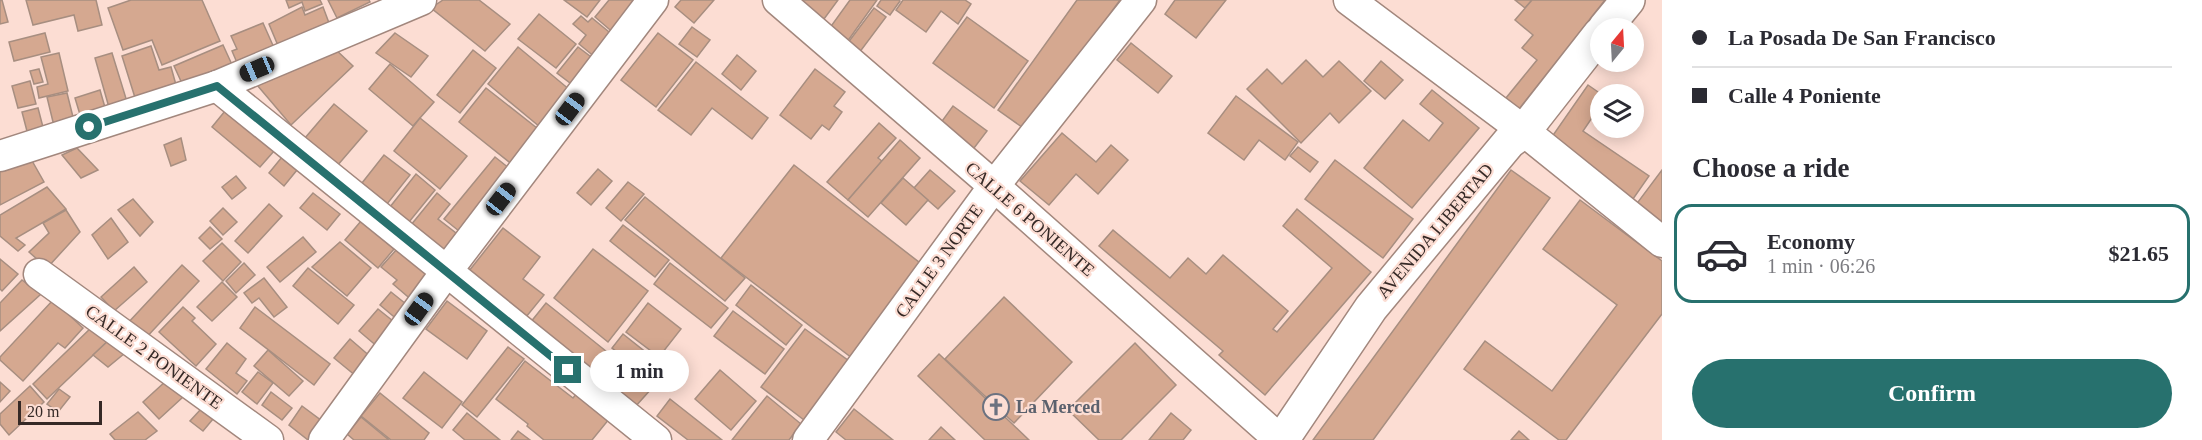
<!DOCTYPE html>
<html lang="en">
<head>
<meta charset="utf-8">
<style>
  :root { --surface:#fff; --page:#f2f2f3; --text:#2b2b33; --muted:#7c7c81; --line:#e1e1e2; --accent:#27716e }
  body { margin:0; font-family:Georgia,serif; background:var(--page); color:var(--text); height:100vh; display:flex; flex-direction:column; font-size:22px; white-space:nowrap }
  * { box-sizing:border-box; margin:0 }
  p { font-size:20px; color:var(--muted) }
  .icon { flex:none; width:33px; height:33px; fill:none; stroke:currentColor; stroke-width:2; stroke-linecap:round; stroke-linejoin:round }
  .map { position:relative; flex:1; overflow:hidden }
  .drawer { display:flex; flex-direction:column; background:var(--surface); width:540px }
  .drawer>* { flex:none }
  .top-card { display:grid; align-content:center; height:132px; padding:0 30px; background:var(--surface) }
  .needle { width:39px; rotate:18deg }
  .fabs { position:absolute; left:1590px; top:18px; display:grid; gap:12px }
  .fabs a { display:grid; place-items:center; width:54px; height:54px; border-radius:50%; background:var(--surface); box-shadow:0 3px 15px #0003; font-size:30px }
  .scale { position:absolute; left:18px; bottom:15px; width:84px; box-sizing:border-box; padding-left:6px; border:3px solid #352926; border-top:0; font-size:16px; line-height:21px; white-space:nowrap; color:#352926; -webkit-text-stroke:4px #fcddd3; paint-order:stroke }
  .end { position:absolute; width:27px; height:27px; margin:-14px; border:8px solid #27716e; background:#fff; box-shadow:0 0 0 3px #fff }
  .from { border-radius:50% }
  .bubble { position:absolute; height:42px; border-radius:21px; background:var(--surface); box-shadow:0 3px 15px #0003; font-size:20px; font-weight:700; line-height:42px; text-align:center }
  .car { position:absolute; width:18px; height:36px; margin:-18px -9px; border-radius:8px; box-shadow:0 0 4px 2px #0007; background:linear-gradient(#222 24%,#8ab4d8 0 40%,#222 0 76%,#8ab4d8 0 86%,#222 0) }
  .top-card b { display:flex; align-items:center; gap:21px; height:57px; font-size:22px }
  .top-card b+b { border-top:2px solid var(--line) }
  .top-card i { width:15px; height:15px; background:var(--text) }
  ul { padding:0; list-style:none }
  li { display:flex; align-items:center; gap:18px; height:99px; margin:0 12px 9px; padding:0 18px; border:3px solid transparent; border-radius:18px }
  li div { flex:1 }
  li b { display:block; font-size:22px }
  li em { font-style:normal; font-weight:700 }
  li.on { border-color:var(--accent) }
  li>.icon { width:54px; height:54px; stroke-width:1.5 }
  h2 { padding:0 30px; font-size:27px; line-height:72px }
  .action { display:flex; gap:12px; margin-top:auto; padding:12px 30px }
  .action a { flex:1; height:69px; border-radius:36px; background:var(--accent); color:#fff; font-size:24px; font-weight:700; line-height:69px; text-align:center }
  main { display:flex; flex:1; min-height:0 }
  .map>svg:first-child { display:block }
</style>
</head>
<body>
<main>
<div class="map">
<svg width="1662" height="440" viewBox="0 0 1662 440">
  <rect width="100%" height="100%" fill="#fcddd3"/>
  <g fill="#d5a890" stroke="#a78e80" stroke-width="1.5">
    <path d="M0,0H2L8,22L0,24Z"/>
    <path d="M26,0H96L102,25L78,31L74,15L33,25Z"/>
    <path d="M131,0H202L220,41L162,65L152,40L123,50L108,8Z"/>
    <path d="M286,0H320L322,4L305,11L302,2L289,8Z"/>
    <path d="M328,0H369L370,2L337,18Z"/>
    <path d="M443,0H479L510,24L485,51L431,8Z"/>
    <path d="M564,0H600L587,17Z"/>
    <path d="M609,0H644L616,35L595,17Z"/>
    <path d="M681,0H714L694,23L675,7Z"/>
    <path d="M798,0H838L824,19Z"/>
    <path d="M850,0H877L847,42L829,29Z"/>
    <path d="M881,0H899L900,1L890,15L877,6Z"/>
    <path d="M903,0H965L971,4L958,24L941,11L926,32L896,10Z"/>
    <path d="M1077,0H1120L1026,130L998,110Z"/>
    <path d="M1175,0H1226L1196,38L1165,14Z"/>
    <path d="M1515,0H1532L1525,8Z"/>
    <path d="M1532,0H1605L1519,109L1506,98L1537,60L1522,48L1533,35L1515,20Z"/>
    <path d="M302,7L305,15L323,7L329,23L279,48L269,24Z"/>
    <path d="M874,8L886,17L859,53L847,44Z"/>
    <path d="M539,14L576,44L556,68L518,39Z"/>
    <path d="M581,16L588,22L592,18L614,36L596,58L579,44L586,35L573,24Z"/>
    <path d="M967,17L1028,61L994,108L933,63Z"/>
    <path d="M263,23L275,50L238,65L232,51L237,49L231,36Z"/>
    <path d="M692,27L710,40L697,57L679,44Z"/>
    <path d="M45,33L50,52L14,61L9,42Z"/>
    <path d="M395,33L428,56L411,77L376,53Z"/>
    <path d="M658,33L693,60L656,107L621,80Z"/>
    <path d="M1131,43L1172,76L1158,93L1117,60Z"/>
    <path d="M223,45L234,69L185,90L174,66Z"/>
    <path d="M151,46L159,70L171,67L178,92L137,104L122,56Z"/>
    <path d="M333,47L353,66L291,125L257,85Z"/>
    <path d="M518,47L570,90L540,127L488,84Z"/>
    <path d="M578,47L595,60L574,86L557,73Z"/>
    <path d="M473,50L496,68L460,113L437,95Z"/>
    <path d="M59,53L68,91L39,98L37,87L48,84L41,57Z"/>
    <path d="M112,53L128,105L110,111L95,58Z"/>
    <path d="M737,55L756,71L741,90L722,74Z"/>
    <path d="M1306,60L1323,77L1339,61L1371,91L1339,123L1330,113L1301,143L1247,89L1267,69L1282,84Z"/>
    <path d="M1381,61L1403,80L1385,99L1364,81Z"/>
    <path d="M696,62L768,118L752,139L712,108L691,135L658,110Z"/>
    <path d="M390,64L434,102L413,126L369,89Z"/>
    <path d="M39,69L43,82L34,84L30,71Z"/>
    <path d="M815,69L845,92L834,106L842,112L829,130L822,125L811,139L780,115Z"/>
    <path d="M30,81L36,104L18,108L12,86Z"/>
    <path d="M1588,85L1601,94L1600,106L1583,131L1649,176L1633,199L1549,141Z"/>
    <path d="M486,88L542,132L514,166L459,122Z"/>
    <path d="M100,90L106,111L81,118L75,98Z"/>
    <path d="M1432,90L1479,128L1412,208L1364,168L1403,120L1429,141L1443,123L1420,104Z"/>
    <path d="M67,93L74,121L54,126L47,97Z"/>
    <path d="M1236,96L1298,142L1285,160L1259,140L1244,160L1208,133Z"/>
    <path d="M334,104L367,131L337,166L305,138Z"/>
    <path d="M953,106L987,131L971,152L937,128Z"/>
    <path d="M38,108L44,131L28,135L22,112Z"/>
    <path d="M225,111L274,151L260,167L212,127Z"/>
    <path d="M420,118L467,156L440,189L394,151Z"/>
    <path d="M879,123L896,138L878,158L882,161L848,200L827,182Z"/>
    <path d="M1062,133L1096,162L1111,145L1128,160L1098,194L1076,174L1049,205L1020,181Z"/>
    <path d="M181,138L186,160L171,166L164,145Z"/>
    <path d="M900,140L920,158L868,217L848,200Z"/>
    <path d="M1298,147L1318,162L1310,172L1290,156Z"/>
    <path d="M77,148L98,170L81,178L62,155Z"/>
    <path d="M384,155L410,175L387,204L362,183Z"/>
    <path d="M282,157L297,170L284,186L269,173Z"/>
    <path d="M495,157L514,172L464,235L444,219Z"/>
    <path d="M31,159L44,182L0,205V168Z"/>
    <path d="M1335,160L1413,219L1383,258L1305,199Z"/>
    <path d="M794,165L924,266L852,358L721,258Z"/>
    <path d="M598,169L612,181L591,205L577,193Z"/>
    <path d="M930,170L955,191L938,209L914,188Z"/>
    <path d="M1511,170L1550,198L1373,440H1313Z"/>
    <path d="M1662,170V227L1635,206Z"/>
    <path d="M416,174L435,190L409,222L390,207Z"/>
    <path d="M236,176L246,188L232,199L222,187Z"/>
    <path d="M903,178L928,200L906,225L881,203Z"/>
    <path d="M628,182L644,194L621,221L606,208Z"/>
    <path d="M47,187L66,209L16,238L25,245L18,251L0,236V215Z"/>
    <path d="M313,193L340,214L327,230L300,208Z"/>
    <path d="M437,193L450,204L438,219L460,236L446,253L411,225Z"/>
    <path d="M645,197L745,278L725,301L625,220Z"/>
    <path d="M133,199L153,222L140,236L118,210Z"/>
    <path d="M1580,200L1662,261V314L1566,440H1559L1464,369L1485,341L1552,391L1617,305L1543,249Z"/>
    <path d="M269,204L282,216L248,253L235,241Z"/>
    <path d="M223,208L237,222L223,235L210,221Z"/>
    <path d="M1297,209L1371,272L1265,395L1219,355L1223,351L1099,246L1113,230L1170,278L1188,258L1206,274L1223,255L1288,311L1273,329L1277,332L1332,268L1283,226Z"/>
    <path d="M66,210L80,232L47,268L29,252L49,233L43,223Z"/>
    <path d="M111,218L128,242L108,259L92,235Z"/>
    <path d="M361,221L394,249L378,268L345,240Z"/>
    <path d="M623,225L669,260L655,277L610,241Z"/>
    <path d="M210,227L222,239L210,249L199,238Z"/>
    <path d="M503,228L540,257L523,279L544,295L526,317L469,271Z"/>
    <path d="M303,237L316,252L280,282L267,267Z"/>
    <path d="M340,242L371,268L347,296L312,267Z"/>
    <path d="M222,243L241,262L223,281L203,261Z"/>
    <path d="M397,249L434,279L414,302L393,284L397,280L381,267Z"/>
    <path d="M593,249L648,291L608,342L554,298Z"/>
    <path d="M0,259L18,274L2,291L0,289Z"/>
    <path d="M244,263L255,275L236,293L226,281Z"/>
    <path d="M670,263L728,308L711,328L654,284Z"/>
    <path d="M182,265L199,281L143,341L126,325Z"/>
    <path d="M134,267L147,282L114,311L101,297Z"/>
    <path d="M308,268L354,305L338,324L293,286Z"/>
    <path d="M264,278L287,307L274,317L259,298L252,303L244,293Z"/>
    <path d="M22,280L41,294L0,331V303Z"/>
    <path d="M222,282L237,297L212,321L197,307Z"/>
    <path d="M751,285L802,325L786,345L736,305Z"/>
    <path d="M391,292L411,308L399,321L380,305Z"/>
    <path d="M1004,297L1072,362L1014,423L945,359Z"/>
    <path d="M53,300L83,328L65,348L58,343L23,381L0,360V357Z"/>
    <path d="M447,301L487,331L467,359L426,329Z"/>
    <path d="M546,303L652,388L635,407L530,323Z"/>
    <path d="M648,303L681,329L659,357L626,332Z"/>
    <path d="M183,307L195,318L192,321L216,344L196,366L159,332Z"/>
    <path d="M255,307L330,364L314,385L240,328Z"/>
    <path d="M378,309L398,325L379,348L359,331Z"/>
    <path d="M733,311L784,349L765,374L714,336Z"/>
    <path d="M94,325L110,339L47,399L33,384Z"/>
    <path d="M805,329L849,361L804,420L761,387Z"/>
    <path d="M623,334L648,354L638,368L612,348Z"/>
    <path d="M110,339L125,353L108,367L93,355Z"/>
    <path d="M350,339L372,358L356,376L334,358Z"/>
    <path d="M227,343L246,359L236,373L247,381L237,394L206,369Z"/>
    <path d="M1135,343L1176,385L1121,440H1099L1068,410Z"/>
    <path d="M508,347L524,359L477,417L462,405Z"/>
    <path d="M268,350L303,381L289,396L254,366Z"/>
    <path d="M939,354L1029,440H985L918,376Z"/>
    <path d="M649,355L668,371L654,388L635,372Z"/>
    <path d="M525,361L573,398L577,393L610,418L592,440H544L527,426L528,424L496,399Z"/>
    <path d="M720,370L756,401L731,430L695,399Z"/>
    <path d="M258,372L273,383L257,404L242,392Z"/>
    <path d="M424,372L462,402L442,428L403,398Z"/>
    <path d="M167,380L183,397L159,419L143,402Z"/>
    <path d="M0,382L10,391L0,402Z"/>
    <path d="M30,386L44,402L9,435L0,424V414Z"/>
    <path d="M59,389L70,397L58,412L47,404Z"/>
    <path d="M271,392L292,408L282,420L262,405Z"/>
    <path d="M380,393L429,433L424,440H391L361,416Z"/>
    <path d="M767,396L801,424L789,440H732Z"/>
    <path d="M670,399L722,440H688L657,416Z"/>
    <path d="M302,406L322,421L308,440L289,425Z"/>
    <path d="M201,409L213,419L203,431L190,421Z"/>
    <path d="M854,409L893,440H846L836,432Z"/>
    <path d="M138,412L157,431L145,440H115L110,434Z"/>
    <path d="M467,413L500,440H465L453,430Z"/>
    <path d="M1171,413L1191,430L1183,440H1149Z"/>
    <path d="M361,417L389,440H354L347,434Z"/>
    <path d="M941,427L955,440H929Z"/>
    <path d="M518,431L530,440H511Z"/>
    <path d="M1519,431L1529,440H1511Z"/>
  </g>
  <g fill="none" stroke-linecap="round" stroke-linejoin="round">
    <defs>
      <g id="street">
        <path d="M778,0L994,186L1280,440"/>
        <path d="M1349,0L1524,131L1662,242"/>
        <path d="M217,86L656,440"/>
        <path d="M0,156L217,86L421,0"/>
        <path d="M39,274L268,440"/>
        <path d="M324,440L446,272L653,0"/>
        <path d="M808,440L994,186L1141,0"/>
      </g>
      <g id="secondary">
        <path d="M1605,28L1628,0"/>
        <path d="M1282,440L1371,308L1509,142L1524,131L1600,34"/>
      </g>
    </defs>
    <use href="#street" stroke="#a2877d" stroke-width="33"/>
    <use href="#secondary" stroke="#a2877d" stroke-width="36"/>
    <use href="#street" stroke="#fff" stroke-width="30"/>
    <use href="#secondary" stroke="#fff" stroke-width="33"/>
  </g>
  <g fill="none" stroke-linecap="round" stroke-linejoin="round">
    <path stroke="#27716e" stroke-width="8" d="M89,127L217,86L568,370"/>
  </g>
  <defs>
    <symbol id="church-ring" viewBox="-11 -11 22 22"><circle r="9.5" fill="#fcddd3" stroke="#6b7280" stroke-width="1.5"/><path d="M-1.2-6h2.4v3.5h3.3v2.4h-3.3V6h-2.4V-.1h-3.3v-2.4h3.3Z" fill="#6b7280"/></symbol>
  </defs>
  <g fill-rule="evenodd">
    <use href="#church-ring" x="981" y="392" width="30" height="30"/>
  </g>
  <g text-anchor="middle" dominant-baseline="central" stroke-width="4.5" stroke-linejoin="round" paint-order="stroke">
    <g font-size="18" fill="#352926" stroke="#fcddd3">
      <text transform="translate(1030 219) rotate(41)">CALLE 6 PONIENTE</text>
      <text transform="translate(1435 231) rotate(-50)">AVENIDA LIBERTAD</text>
      <text transform="translate(939 261) rotate(-54)">CALLE 3 NORTE</text>
      <text transform="translate(154 357) rotate(36)">CALLE 2 PONIENTE</text>
    </g>
    <g font-size="18" font-weight="bold" fill="#5b616d" stroke="#fcddd3" text-anchor="start">
      <text x="1016" y="407">La Merced</text>
    </g>
  </g>
</svg>
<div class="fabs">
<a><svg class="needle" viewBox="-14 -14 28 28"><path d="M0-13l5 13h-10z" fill="#e53935"/><path d="M0 13l5-13h-10z" fill="#7c7c81"/></svg></a>
<a><svg class="icon" aria-label="layers" viewBox="0 0 24 24"><path d="M12 4l9 5-9 5-9-5zM3 14l9 5 9-5"/></svg></a>
</div>
<div class="scale">20 m</div>
<i class="end from" style="left:89px;top:127px"></i>
<i class="end" style="left:568px;top:370px"></i>
<div class="bubble" style="left:590px;top:350px;width:99px">1 min</div>
<i class="car" style="left:257px;top:69px;rotate:247deg"></i>
<i class="car" style="left:570px;top:109px;rotate:37deg"></i>
<i class="car" style="left:501px;top:199px;rotate:38deg"></i>
<i class="car" style="left:419px;top:309px;rotate:36deg"></i>
</div>
<section class="drawer">
<div class="top-card">
<b><i class="from"></i>La Posada De San Francisco</b>
<b><i></i>Calle 4 Poniente</b>
</div>
<h2>Choose a ride</h2>
<ul>
<li class="on"><svg class="icon" aria-label="car" viewBox="0 0 24 24"><path d="M5 17H2v-5l4-1 3-4h7l3 4 3 1v5h-3M9 17h6M6 11h13"/><circle cx="7" cy="17" r="2"/><circle cx="17" cy="17" r="2"/></svg><div><b>Economy</b><p>1 min · 06:26</p></div><em>$21.65</em></li>
</ul>
<div class="action"><a>Confirm</a></div>
</section>
</main>
</body>
</html>
